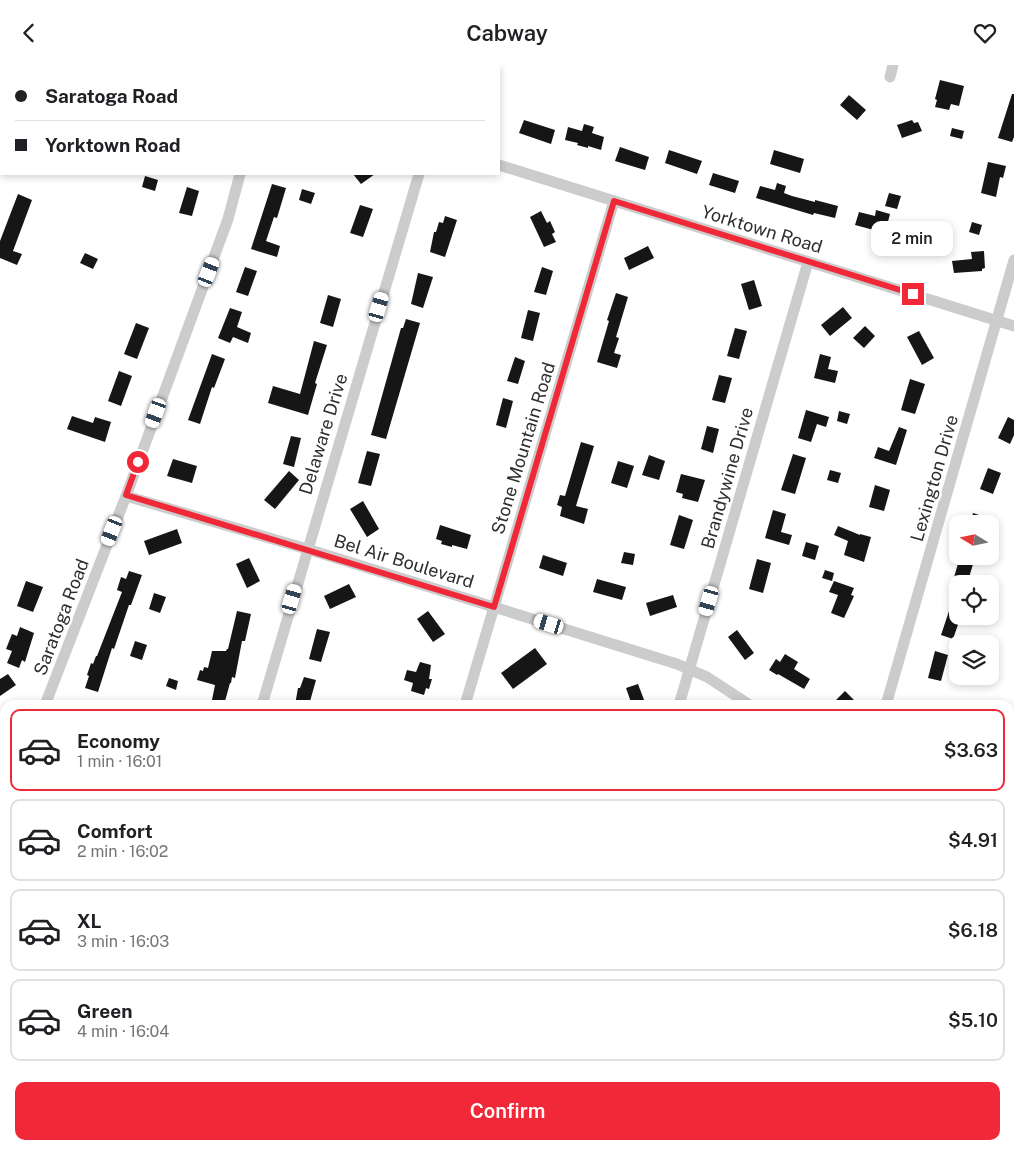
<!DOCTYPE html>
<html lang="en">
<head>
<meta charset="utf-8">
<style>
  :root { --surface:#fff; --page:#f6f6f6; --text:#202124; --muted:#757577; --line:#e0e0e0; --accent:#f02837 }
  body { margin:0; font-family:"Public Sans",sans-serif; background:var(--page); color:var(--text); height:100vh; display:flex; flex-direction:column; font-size:19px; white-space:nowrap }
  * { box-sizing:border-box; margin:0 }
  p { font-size:16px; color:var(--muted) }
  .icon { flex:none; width:28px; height:28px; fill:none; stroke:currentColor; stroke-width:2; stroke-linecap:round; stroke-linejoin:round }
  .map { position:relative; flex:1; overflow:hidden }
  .panel { position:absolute; left:0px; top:635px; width:1015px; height:450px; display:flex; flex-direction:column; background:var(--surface); border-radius:15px 15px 0 0; box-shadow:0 2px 8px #0003 }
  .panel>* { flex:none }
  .guide { position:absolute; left:0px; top:0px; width:500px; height:110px; box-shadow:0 2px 8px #0003; display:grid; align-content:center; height:110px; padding:0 15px; background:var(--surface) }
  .needle { width:32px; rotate:280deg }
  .buttons { position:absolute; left:949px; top:450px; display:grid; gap:10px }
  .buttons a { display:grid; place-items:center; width:50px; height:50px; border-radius:10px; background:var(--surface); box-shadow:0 2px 8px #0003; font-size:25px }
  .end { position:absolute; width:22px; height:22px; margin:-11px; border:6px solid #f02837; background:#fff; box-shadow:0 0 0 2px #fff }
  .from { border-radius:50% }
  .bubble { position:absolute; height:35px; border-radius:10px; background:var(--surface); box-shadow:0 2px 8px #0003; font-size:16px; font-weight:600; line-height:35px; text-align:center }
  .car { position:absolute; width:15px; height:30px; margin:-15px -8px; border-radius:6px; box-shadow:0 0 4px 1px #0007; background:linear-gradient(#fff 24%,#345 0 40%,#fff 0 76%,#345 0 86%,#fff 0) }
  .guide b { display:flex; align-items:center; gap:18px; height:48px; font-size:19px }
  .guide b+b { border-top:1px solid var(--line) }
  .guide i { width:12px; height:12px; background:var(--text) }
  ul { padding:9px 0 0; list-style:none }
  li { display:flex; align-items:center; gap:15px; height:82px; margin:0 10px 8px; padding:0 5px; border:2px solid var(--line); border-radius:10px }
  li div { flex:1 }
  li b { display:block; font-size:19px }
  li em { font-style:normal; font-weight:600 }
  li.selected { border-color:var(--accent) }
  li>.icon { width:45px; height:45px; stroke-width:1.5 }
  .cta { display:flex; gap:10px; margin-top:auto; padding:10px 15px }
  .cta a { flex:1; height:58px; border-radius:10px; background:var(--accent); color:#fff; font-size:20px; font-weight:600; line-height:58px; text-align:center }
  header { display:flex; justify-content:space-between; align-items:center; height:65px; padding:0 15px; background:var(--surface); font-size:22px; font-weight:600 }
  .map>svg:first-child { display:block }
</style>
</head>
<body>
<header><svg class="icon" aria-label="back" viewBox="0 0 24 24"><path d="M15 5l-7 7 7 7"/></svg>Cabway<svg class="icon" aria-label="heart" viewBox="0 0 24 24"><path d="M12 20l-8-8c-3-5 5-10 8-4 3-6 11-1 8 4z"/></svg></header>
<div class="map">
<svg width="1014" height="1085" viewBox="0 0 1014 1085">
  <rect width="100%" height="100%" fill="#fff"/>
  <path fill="#e5eddc" d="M5,1012V1080H383L399,1085H0V1025Z"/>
  <path fill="#c7dfee" d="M58,1080H160L164,1085H54Z"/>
  <g fill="#161616">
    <path d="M940,15L964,21L959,41L951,39L949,45L935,42L937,35L935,34Z"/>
    <path d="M1012,29H1014V72L1012,77L998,73Z"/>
    <path d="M849,30L866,45L857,55L840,40Z"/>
    <path d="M524,55L555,65L551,79L519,68Z"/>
    <path d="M912,55L914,58L918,57L922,66L902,73L897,60Z"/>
    <path d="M584,59L594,62L592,68L604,72L601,85L588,81V83L577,80L578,78L565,75L568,62L582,66Z"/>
    <path d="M952,63L964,66L962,74L950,71Z"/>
    <path d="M620,82L649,92L645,105L615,96Z"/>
    <path d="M669,85L702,96L697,109L665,98Z"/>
    <path d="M774,85L804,94L800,108L770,99Z"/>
    <path d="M988,97L1006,101L1003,113L1000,112L996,132L981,128Z"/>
    <path d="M713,108L739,116L735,128L709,120Z"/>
    <path d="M353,109H375L361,119Z"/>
    <path d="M145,111L158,115L155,126L142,122Z"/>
    <path d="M777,118L786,121L784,128L792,131L815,137V135L838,141L835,153L814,148L813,150L756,133L760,121L775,125Z"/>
    <path d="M272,119L286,123L277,153L274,152L266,176L280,181L277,192L251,184Z"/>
    <path d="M187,122L199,126L192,151L179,148Z"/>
    <path d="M302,124L315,128L311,139L299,135Z"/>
    <path d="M889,128L901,131L897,144L885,141Z"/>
    <path d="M18,129L32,135L13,186L22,189L17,200L0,193V176Z"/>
    <path d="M360,140L373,144L363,172L350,168Z"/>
    <path d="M876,145L890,149L885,168L855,160L859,147L875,151Z"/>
    <path d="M541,146L547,158L550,156L555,167L552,169L556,177L544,182L530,152Z"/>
    <path d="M445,151L457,155L445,192L430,187L434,167H436L439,157L443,158Z"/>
    <path d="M972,157L982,160L979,170L969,167Z"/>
    <path d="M927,162L937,164L929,191L900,184L903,172L917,175L919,169L925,171Z"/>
    <path d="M648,181L654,193L629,205L624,193Z"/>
    <path d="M984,186L985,203L982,204V206L954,208L952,196L972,194L971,187Z"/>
    <path d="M85,188L98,194L93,204L80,198Z"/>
    <path d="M245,202L257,206L248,231L236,227Z"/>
    <path d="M542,202L553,206L546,230L534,227Z"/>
    <path d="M418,208L433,212L423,243L411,239Z"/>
    <path d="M754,215L762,241L749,245L741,219Z"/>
    <path d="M616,228L628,232L616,272L619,273L614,288L621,290L617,303L597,297L609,256L607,255Z"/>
    <path d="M328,230L341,234L333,262L320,258Z"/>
    <path d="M843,242L852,253L830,271L821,260Z"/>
    <path d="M230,243L242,247L237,262L251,268L248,278L233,272L230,278L218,273Z"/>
    <path d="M528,245L540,248L533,276L521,273Z"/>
    <path d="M406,254L420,258L386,374L371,370L401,263H403Z"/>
    <path d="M136,258L149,263L137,294L124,289Z"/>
    <path d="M865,261L875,271L864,283L853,273Z"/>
    <path d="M735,263L747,266L739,294L727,291Z"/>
    <path d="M919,266L934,293L922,300L907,272Z"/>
    <path d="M314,276L327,280L315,318L317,319L308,350L268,338L273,321L300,329Z"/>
    <path d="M212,289L225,294L214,323L212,322L200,359L188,355Z"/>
    <path d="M820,289L831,292L828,304L838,306L835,318L814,313Z"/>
    <path d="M515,292L525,296L518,319L507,316Z"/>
    <path d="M119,306L132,311L121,341L108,336Z"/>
    <path d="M719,310L732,313L725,338L712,335Z"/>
    <path d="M910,314L925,319L915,349L901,345Z"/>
    <path d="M503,333L513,336L506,363L496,360Z"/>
    <path d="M806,345L829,352L826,362L817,359L811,377L798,373Z"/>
    <path d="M839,346L850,349L847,359L837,356Z"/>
    <path d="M72,351L93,358L95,352L111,357L105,377L67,364Z"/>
    <path d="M1008,352L1014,355V370L1010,379L998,373Z"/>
    <path d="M707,361L719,364L713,388L701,384Z"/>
    <path d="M899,362L907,365L896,400L874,393L878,382L889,386Z"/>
    <path d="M291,371L301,373L294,402L283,399Z"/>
    <path d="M581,377L594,381L576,441L588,444L584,459L560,451L562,442L557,440L560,430L565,431Z"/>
    <path d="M367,386L380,389L371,421L358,418Z"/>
    <path d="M793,389L806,393L795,429L781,425Z"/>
    <path d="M649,390L665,396L659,415L642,410Z"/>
    <path d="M173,394L197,401L192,418L167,411Z"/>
    <path d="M618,396L634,401L627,423L611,418Z"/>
    <path d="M988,403L1001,408L993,429L980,424Z"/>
    <path d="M830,405L841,408L838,418L827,415Z"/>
    <path d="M289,406L299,415L275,444L264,435Z"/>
    <path d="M681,409L705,415L698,437L682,433L683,429L676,427Z"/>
    <path d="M875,420L890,425L884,446L869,442Z"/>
    <path d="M363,436L379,464L367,472L350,444Z"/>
    <path d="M773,445L786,449L781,467L792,470L789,480L765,473Z"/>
    <path d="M973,448L985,452L983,459H970Z"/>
    <path d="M679,450L693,455L684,484L670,480Z"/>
    <path d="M440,460L471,470L467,484L452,480V482L441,479L442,476L436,474Z"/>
    <path d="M838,461L860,470V469L871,472L864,497L844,490L848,476L834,470Z"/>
    <path d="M177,464L182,478L149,490L144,476Z"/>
    <path d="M806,477L819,481L815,495L802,491Z"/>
    <path d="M624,487L635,489L633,500L621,498Z"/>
    <path d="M543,490L567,498L563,511L539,503Z"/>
    <path d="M960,492L974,496L967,519H952Z"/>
    <path d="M249,493L260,516L247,523L236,499Z"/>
    <path d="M757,494L771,498L763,528L749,524Z"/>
    <path d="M825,505L834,508L832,516L822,513Z"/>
    <path d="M129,506L142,510L131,540H129L114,584L112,583L98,627L85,623L89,611L87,610L91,598L93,599L96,591H97L122,527L117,525L121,512L126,514Z"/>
    <path d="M597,514L626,522L622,535L593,527Z"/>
    <path d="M26,516L43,522L33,547L17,541Z"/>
    <path d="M834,516L854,523L851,530L854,531L844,553L831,548L838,530L829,527Z"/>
    <path d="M349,519L356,532L330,544L324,531Z"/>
    <path d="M154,528L166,532L160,548L149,544Z"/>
    <path d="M673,530L677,542L650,551L646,538Z"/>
    <path d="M951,540L958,542V551H961L953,574L941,570Z"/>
    <path d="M237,546L251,549L245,576H242L235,613L232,612L231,618H230L224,640H211L215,620L197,615L200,605L203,606L204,602L208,603L212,586H226L227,584H228Z"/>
    <path d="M428,546L445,569L433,577L417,554Z"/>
    <path d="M20,562L34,568L25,597L22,595L19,603L7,598L12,586L6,584L12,569L17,571Z"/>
    <path d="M317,564L330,567L321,597L309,594Z"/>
    <path d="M737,565L754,588L745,595L728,572Z"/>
    <path d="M135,576L147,580L142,595L130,591Z"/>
    <path d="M535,583L547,599L513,624L501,608Z"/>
    <path d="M935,586L948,590L941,616L928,613Z"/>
    <path d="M785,589L798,597L794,604L810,614L804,624L778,609L777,610L769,605L776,594L780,597Z"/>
    <path d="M420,597L431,600L429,614H432L429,624L426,623L424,630L411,626L413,618L404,615L407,605L416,607Z"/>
    <path d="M8,609L16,620L0,631V614Z"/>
    <path d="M304,612L316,615L309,640H295L298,623H300Z"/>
    <path d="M169,613L178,616L176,625L166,621Z"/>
    <path d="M638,619L646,640H632L626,623Z"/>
    <path d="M845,626L854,635L849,640H831Z"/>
  </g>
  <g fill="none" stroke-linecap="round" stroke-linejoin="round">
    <g stroke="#ccc" stroke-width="11">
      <path d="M22,1V0"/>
      <path d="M262,1V0"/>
      <path d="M890,12L893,0"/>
      <path d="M0,85L1,82"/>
      <path d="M499,100L1014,261"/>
      <path d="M126,431L307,484L677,599L707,612L750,640"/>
      <path d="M45,640L126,431L228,154L240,109"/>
      <path d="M262,640L419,109"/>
      <path d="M465,640L614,136"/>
      <path d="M679,640L808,197"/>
      <path d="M886,640L1014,195"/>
      <path d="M0,676L5,677"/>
      <path d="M1010,727L1014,728"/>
      <path d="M0,760L5,746"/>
      <path d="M1010,784L1014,785"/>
      <path d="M0,888L5,889"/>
      <path d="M1010,896L1014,883"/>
      <path d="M1010,994L1014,995"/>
      <path d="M622,1080L638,1085"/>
      <path d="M756,1085L757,1080"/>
      <path d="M952,1085L954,1080"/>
    </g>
  </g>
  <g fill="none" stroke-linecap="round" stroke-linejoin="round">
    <path stroke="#f02837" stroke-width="6" d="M138,397L126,430L494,542L614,136L913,229"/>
  </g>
  <g text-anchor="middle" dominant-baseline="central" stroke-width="5" stroke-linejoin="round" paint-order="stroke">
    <g font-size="18" fill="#2f2f2f" stroke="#fff">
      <text transform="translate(762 164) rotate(17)">Yorktown Road</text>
      <text transform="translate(323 369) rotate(-73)">Delaware Drive</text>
      <text transform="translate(523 383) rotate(-73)">Stone Mountain Road</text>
      <text transform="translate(727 413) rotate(-74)">Brandywine Drive</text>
      <text transform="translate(934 413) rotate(-74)">Lexington Drive</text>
      <text transform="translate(404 496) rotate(17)">Bel Air Boulevard</text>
      <text transform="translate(61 552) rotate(-69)">Saratoga Road</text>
    </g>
  </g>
</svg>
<div class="buttons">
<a><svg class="needle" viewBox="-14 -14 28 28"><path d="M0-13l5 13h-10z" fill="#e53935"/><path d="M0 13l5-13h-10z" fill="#757577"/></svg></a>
<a><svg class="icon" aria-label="locate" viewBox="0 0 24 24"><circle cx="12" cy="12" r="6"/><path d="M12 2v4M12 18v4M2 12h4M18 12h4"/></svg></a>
<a><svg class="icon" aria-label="layers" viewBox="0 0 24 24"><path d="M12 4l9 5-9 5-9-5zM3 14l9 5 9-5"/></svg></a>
</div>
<i class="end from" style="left:138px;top:397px"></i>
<i class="end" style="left:913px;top:229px"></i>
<div class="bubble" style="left:871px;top:156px;width:82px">2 min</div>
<i class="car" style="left:209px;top:207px;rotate:21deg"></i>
<i class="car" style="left:379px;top:242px;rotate:16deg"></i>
<i class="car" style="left:156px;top:348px;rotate:200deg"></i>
<i class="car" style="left:112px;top:466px;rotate:201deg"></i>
<i class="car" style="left:292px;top:534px;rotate:16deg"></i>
<i class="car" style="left:709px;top:536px;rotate:196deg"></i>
<i class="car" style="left:549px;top:559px;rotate:287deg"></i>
<div class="guide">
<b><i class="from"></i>Saratoga Road</b>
<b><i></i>Yorktown Road</b>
</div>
<section class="panel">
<ul>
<li class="selected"><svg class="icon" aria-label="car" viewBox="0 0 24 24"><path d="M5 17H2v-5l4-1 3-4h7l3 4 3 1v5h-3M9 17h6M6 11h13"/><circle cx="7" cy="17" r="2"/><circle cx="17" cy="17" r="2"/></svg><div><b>Economy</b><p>1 min · 16:01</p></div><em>$3.63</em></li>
<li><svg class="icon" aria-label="car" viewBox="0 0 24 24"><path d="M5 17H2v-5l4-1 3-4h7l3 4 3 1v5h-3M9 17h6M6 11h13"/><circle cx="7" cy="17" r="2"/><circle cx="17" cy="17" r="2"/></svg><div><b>Comfort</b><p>2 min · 16:02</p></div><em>$4.91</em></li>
<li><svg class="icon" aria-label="car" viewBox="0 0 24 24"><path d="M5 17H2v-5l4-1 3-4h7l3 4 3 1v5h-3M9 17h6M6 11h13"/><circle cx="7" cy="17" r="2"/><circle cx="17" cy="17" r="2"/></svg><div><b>XL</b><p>3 min · 16:03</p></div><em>$6.18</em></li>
<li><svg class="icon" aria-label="car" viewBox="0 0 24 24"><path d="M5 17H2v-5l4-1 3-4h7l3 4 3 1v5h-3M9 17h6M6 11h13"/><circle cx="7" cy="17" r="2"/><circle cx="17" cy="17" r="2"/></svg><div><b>Green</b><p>4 min · 16:04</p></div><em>$5.10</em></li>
</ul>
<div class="cta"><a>Confirm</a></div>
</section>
</div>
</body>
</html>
